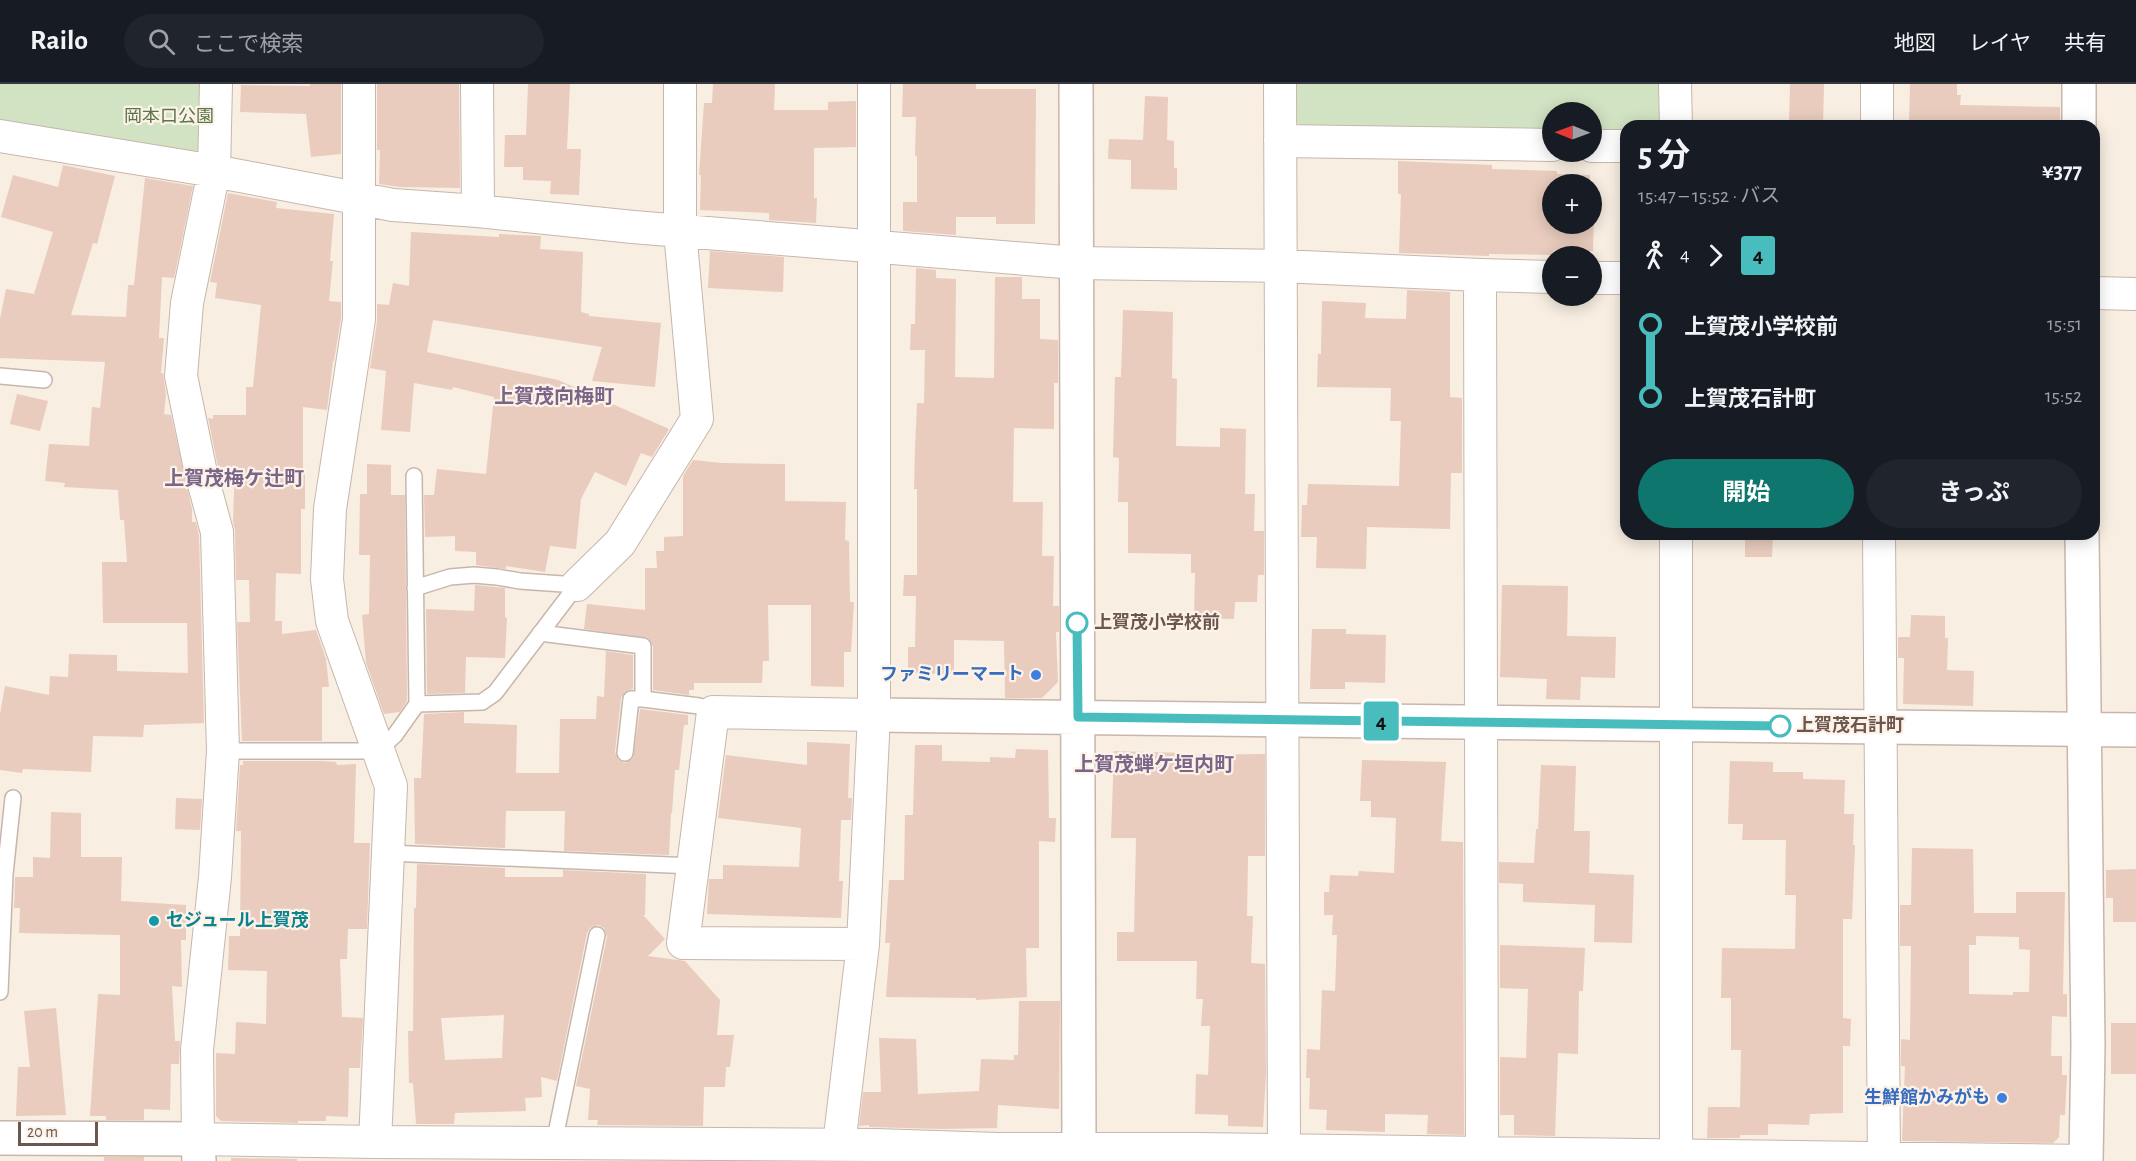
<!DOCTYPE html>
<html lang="ja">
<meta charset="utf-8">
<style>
body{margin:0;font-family:"Alegreya Sans","Noto Sans JP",sans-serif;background:#20242c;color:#f1f3f6;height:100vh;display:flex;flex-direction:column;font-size:22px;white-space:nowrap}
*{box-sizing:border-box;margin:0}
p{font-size:20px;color:#9ea1a6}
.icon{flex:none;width:33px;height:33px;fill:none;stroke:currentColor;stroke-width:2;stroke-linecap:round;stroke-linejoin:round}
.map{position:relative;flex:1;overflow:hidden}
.side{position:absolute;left:1620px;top:36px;width:480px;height:420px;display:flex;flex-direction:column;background:#171b24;border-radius:18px;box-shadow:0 3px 15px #0003}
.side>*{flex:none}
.badge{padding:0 12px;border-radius:4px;font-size:21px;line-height:39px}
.needle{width:39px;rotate:271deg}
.controls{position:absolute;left:1542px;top:18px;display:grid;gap:12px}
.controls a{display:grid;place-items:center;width:60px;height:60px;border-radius:50%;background:#171b24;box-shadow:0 3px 15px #0003;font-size:30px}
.scale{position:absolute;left:18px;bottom:15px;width:80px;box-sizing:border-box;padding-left:6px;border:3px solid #6c564d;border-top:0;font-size:16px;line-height:21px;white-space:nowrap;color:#6c564d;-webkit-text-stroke:4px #fcf2e8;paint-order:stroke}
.map>.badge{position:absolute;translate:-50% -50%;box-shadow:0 0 0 3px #fff}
.legs{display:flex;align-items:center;gap:9px;height:66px;padding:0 18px;font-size:20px}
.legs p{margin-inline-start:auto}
.headline{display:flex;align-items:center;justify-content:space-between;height:102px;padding:0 18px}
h1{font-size:33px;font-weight:700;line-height:45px}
.action{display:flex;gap:12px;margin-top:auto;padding:12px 18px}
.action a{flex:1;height:69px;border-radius:36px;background:#0f766e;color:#fff;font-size:24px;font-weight:700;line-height:69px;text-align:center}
.action a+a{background:#20242c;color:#f1f3f6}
ul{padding:0 18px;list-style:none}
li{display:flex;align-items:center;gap:21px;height:72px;font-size:22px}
li i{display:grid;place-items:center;width:9px;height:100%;margin:0 8px;background:currentColor}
li i::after{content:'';width:15px;height:15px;margin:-8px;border:4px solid;border-radius:50%;background:#171b24}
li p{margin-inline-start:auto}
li:first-child i{background:linear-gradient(#0000 50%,currentColor 0)}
li:last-child i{background:linear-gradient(currentColor 50%,#0000 0)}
header{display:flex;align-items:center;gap:36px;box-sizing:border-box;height:84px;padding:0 30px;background:#171b24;border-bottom:2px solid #363941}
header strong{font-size:28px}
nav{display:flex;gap:33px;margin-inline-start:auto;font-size:21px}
.search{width:420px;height:54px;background:#20242c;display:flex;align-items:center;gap:15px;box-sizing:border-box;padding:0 21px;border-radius:33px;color:#9ea1a6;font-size:22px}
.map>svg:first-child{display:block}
.green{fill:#d2e3c3}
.building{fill:#e9ccbe;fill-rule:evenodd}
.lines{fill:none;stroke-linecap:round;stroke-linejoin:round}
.lane-casing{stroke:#c7b6ac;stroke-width:18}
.street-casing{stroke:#c7b6ac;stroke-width:34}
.secondary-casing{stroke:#cab5aa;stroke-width:36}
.lane{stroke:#fff;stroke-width:15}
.street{stroke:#fff;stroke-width:32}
.secondary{stroke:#fff;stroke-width:33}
.line-1-casing{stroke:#fff;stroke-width:14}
.line-1{stroke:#49bcbd;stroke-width:9}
.stop-1-dot{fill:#fff;stroke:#49bcbd;stroke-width:3}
.shop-dot{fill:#3f7fe0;stroke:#fcf2e8;stroke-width:2}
.culture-dot{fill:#0f9aa8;stroke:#fcf2e8;stroke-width:2}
.labels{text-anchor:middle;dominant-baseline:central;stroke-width:4.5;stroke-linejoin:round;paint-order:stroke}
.park-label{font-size:18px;fill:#59764a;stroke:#fcf2e8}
.stop-label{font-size:18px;font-weight:bold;fill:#6c564d;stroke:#fcf2e8;text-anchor:start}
.shop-label{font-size:18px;font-weight:bold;fill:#366cbe;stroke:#fcf2e8;text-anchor:end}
.culture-label{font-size:18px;font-weight:bold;fill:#0d838f;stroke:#fcf2e8;text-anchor:start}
.neighbourhood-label{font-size:20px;font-weight:bold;fill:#7a6588;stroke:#fcf2e8}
</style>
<header>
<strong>Railo</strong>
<div class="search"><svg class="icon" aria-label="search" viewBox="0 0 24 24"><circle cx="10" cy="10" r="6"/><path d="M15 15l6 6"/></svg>ここで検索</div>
<nav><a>地図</a><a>レイヤ</a><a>共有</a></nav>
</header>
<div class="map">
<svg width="2136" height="1077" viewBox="0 0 2136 1077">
<rect width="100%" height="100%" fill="#f8eee2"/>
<path class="green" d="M0,0H206V56L192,72L0,38Z
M1289,0H1664V42H1626V52L1592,51V28H1552V50L1302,44L1289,29Z"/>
<path class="building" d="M310,0H341V70L311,73L306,30L240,28L241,1L310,2Z
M377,0H459L460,104L400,103L379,100L380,66H377Z
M528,0H570L567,65H581L579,111L550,110L551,97L523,96V83H504L505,51H526Z
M713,0H775L774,26H828V18L856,17V63L814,64V114H817L816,139L769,136V129L700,126L701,91H699L704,19H712Z
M903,0H976V5H1036L1035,140H996V133H956V151L903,147V118H917V72H915L916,33H902Z
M1790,0H1824L1823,42H1789Z
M1910,0H1957V11H1961L1960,21L2060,23V42H1909Z
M1145,12L1168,13L1167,56L1174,57V84H1177V106L1131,105V76L1108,75L1109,55L1143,56Z
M1398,77L1492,81V85L1557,87V90L1590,91V100H1552V140H1592V130H1594L1593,167L1554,166L1553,171L1489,170V172L1399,169L1401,110H1398Z
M63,81L115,92L97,160L93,159L71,231L126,233L128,201H134L145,94L193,102L174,194L162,193L159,254H164L161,289H163L166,311L164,330L171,331L192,425V438H196L199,451L204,639L144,641L143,653L93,652L91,688L23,685L22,689L0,686V630L5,602L49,611L50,592L68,593L69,570L117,571V587L188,589L187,539H103L102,478H127L124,436H120L118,406L64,403L65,399L45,397L49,360L89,362L92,323L100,324L105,278L0,274V235L6,205L34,210L53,148L1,133L13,91L58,103Z
M228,109L277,118L276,124L334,130L330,177H333L329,217L341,218V234L334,277H333L327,326L303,323V389H305V425H301V490L276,489L275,537H282V550L316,546L326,575L329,603H322V657H242L237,538H250L249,496H236L235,447L233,437L235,383H218L208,334L213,335V331H246V303H253L261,221L215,214L217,199L210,198Z
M411,148L499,153V150L541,152L540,165L583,168L581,228L589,230V232L661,239L655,303L592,297L602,263L433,236L427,268L558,296L669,345L652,373L641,369L626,402L595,388L581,415L576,465L550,462L545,488L506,482V485L476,481V468L455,467V452L425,453L424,411H434L437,385L486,390L494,313L453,303L452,306L414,299L410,348L381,346L386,287L370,284L377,238V220L389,221L393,199L409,202Z
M710,167L784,173L783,208L708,204Z
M916,184L936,186V194L956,195L955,293L994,294L995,193H1022V215H1040V255L1058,256V299H1054V345L1014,344L1013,418H1043L1042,472H1054L1053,522H1059V548H1056L1058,598L1042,614H1005L1004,557L954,556V590L908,589V563H915L916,512H903L904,491H917V405H914L915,365L917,319H924L925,266H910L911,240H915Z
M1407,206L1450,208V313L1462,314V389H1451L1450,445L1367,443L1366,485L1316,484L1317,453H1301L1302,421H1307L1308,400L1399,402L1401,337H1390L1391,304L1317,303L1318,270H1321L1322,217L1366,219L1365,234L1406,235Z
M1123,226L1173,228L1172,294L1177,295L1176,362L1220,363V344L1246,345L1245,410H1255L1254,447H1264V491H1258L1257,518H1235L1234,535L1194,534L1195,489H1191V470L1128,469V418H1118L1119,374L1113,373L1115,293H1121Z
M17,310L48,317L40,347L10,340Z
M693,376L722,379L785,380V417L846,418L845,456L849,457L850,518H854L851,568H844V603L811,602V521H768L769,577H763L762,599H694V606H689V611L653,606V562L648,554L584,545L587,520L645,526V484H657L656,467H664V453L683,452V392Z
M367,380L391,381V411H405L407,617L400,628L384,630L366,579L362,531L369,530L370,471H359L360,410H367Z
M1745,450H1773L1772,473H1745Z
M475,501L505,504V533L507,534L505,574L466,573L465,609L427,610L426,525L474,527Z
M1502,501L1568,502L1567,552L1616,553L1615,594L1581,593L1580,616L1546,615L1547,595L1500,593Z
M1911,531L1945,532V554H1948L1947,586L1974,587L1973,622L1903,620L1904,574H1898V553H1910Z
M1312,545H1346V550L1386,551L1385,599L1345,598V605H1310Z
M606,567L633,571V605L626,607L621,614L615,668L619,676L625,679L633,674L640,625L688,631V641H684L679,686H675L672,729H671L669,771L564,767L565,727H506L505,764L415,760L414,694H421L424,630L464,628V639L517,641L516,689H559L560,635H596L597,612L604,613Z
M807,658L850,660L848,714H852L851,736H841L839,797H843L841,834L707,830L709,795H723V781L799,783L801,744L718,734L726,671L807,681Z
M915,661H942V677L990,678V673L1015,674L1016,665L1048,666L1049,734H1056L1055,758L1039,757V864H1026L1027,913L976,916V914L886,913L890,859H885L889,796H904L905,731H913Z
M1114,667L1184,669V671L1265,670V772H1248L1247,832H1253L1251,879L1265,880L1266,989L1263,1043L1228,1042V1031L1195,1030L1196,990L1208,991L1210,942H1201L1203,915H1196L1197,877H1117V848H1134L1136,754H1111Z
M1362,676L1446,678L1441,757L1463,758L1464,1051L1427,1050L1428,1031L1385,1030V1048L1326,1046L1327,1026L1309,1025L1310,994H1306L1307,965L1320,966L1322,906L1335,907L1337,851H1332L1333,831H1324V808H1329L1330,791L1358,792L1359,787L1394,789L1396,734L1371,733V717H1360Z
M243,677H322L336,678L337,681L356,680L354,759H370L367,845H348L347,875H340L342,933L363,934L360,984H349L348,1033L326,1032V1037H298V1039L221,1037L216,1032V969L235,970L236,938L266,940L267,887L228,886L229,852H240L241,747H236L240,681H243Z
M1730,677L1773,678V688H1803V695L1845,696L1844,730H1854L1853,761H1855L1852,835H1843V934L1851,935L1850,962H1843V1029L1810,1030L1809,1041L1768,1040V1051H1740V1054H1707L1708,1023H1740L1741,966H1731V914H1721L1722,864L1795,865L1796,811H1785L1786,756H1742L1743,740H1728Z
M1541,681L1576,682L1574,747H1590L1589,789L1634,791L1632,859L1594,858L1595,821L1523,818V800L1499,799V778L1534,779L1536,745H1538Z
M176,714L202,715L200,746L175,745Z
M51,728L81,729V773H122L121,817L186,821V856H181L182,903L172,902L175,957H180L179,980H171L170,1026L144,1025V1036H106V1032H90L98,910L120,911V851L19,849L20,824H14L15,793H33V773L50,774Z
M1912,764L1973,765L1974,829H2016V808H2065L2063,910H2067V933L2052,932L2051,972H2062V991H2067L2065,1031H2060L2059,1053L2053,1059L1902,1057L1905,982H1901V955L1910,956L1911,862H1900V821H1911ZM1976,852L2019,853V865L2030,866L2029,908H2013V911L1969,910V861H1976Z
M417,780L505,784V793H563V786L646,790L645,831H643L665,855L648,872L685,877L720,916L717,951H734L730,983H726L725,1003H704L703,1042L597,1041L598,1036H588L590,1005L576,1002L607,853L604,844L598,841L590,844L587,849L557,997L541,993L542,1013L525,1014L526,1027L455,1029L454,1040H416L413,999H409L408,947H413L414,824H416ZM504,931L502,974L445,976L441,934Z
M2136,785V838H2113V814H2106V786Z
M1500,861L1585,864L1583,907H1579L1578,970L1558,969L1555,1052L1514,1051V1031H1500V973L1526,974L1528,905L1500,904Z
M1019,917H1060L1059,1025L998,1021L997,1044L941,1045L869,1043V1041L859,1042L863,1008H881L879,954L916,955L918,1010L979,1007L981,975L1014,976V971H1018Z
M56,924L66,1031L16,1032L18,983H30L24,927Z
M2111,939H2136V990H2111Z
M104,1073H144V1077H104Z
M231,1074L297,1075V1077H231Z"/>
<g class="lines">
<g class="lane-casing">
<path id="lane" d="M0,292L44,296
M414,392L417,620
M415,504L450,493L474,491L497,493L520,497L577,501
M540,549L643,562V615L699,622L713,628
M223,667H378L395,651L417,620L482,618L495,609L577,501
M625,669L631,615H643
M388,769L693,782
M0,908L5,790L13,714
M554,1059L597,851"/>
</g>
<g class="street-casing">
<path id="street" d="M216,0L214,87L187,219L181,292L201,389L217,448L223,667L215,793L197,966L198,1055L375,1058L875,1061L998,1065H1197L2086,1077
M359,0V235L330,425L327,495L332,537L391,702L375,1058
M477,0L478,127
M1280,0L1284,1066
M1675,0L1676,42
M1877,0V42
M0,52L214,87L393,121L478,127L633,143L1076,179L1281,182L1480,191L1552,193
M1280,57L1552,61
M1592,62H1626
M1480,191L1482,1077
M1592,194H1626
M2094,209L2136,210
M1676,450V1077
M1879,450L1884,1077
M577,501L620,459L697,335L680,147V0
M863,860L683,859L713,628L874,631
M839,1077V1061L863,860L874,631V0"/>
</g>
<g class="secondary-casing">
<path id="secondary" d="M1076,0L1079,1066
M2079,0V42
M2082,450L2088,962L2086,1077
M874,631L2136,646
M0,1054L198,1055L199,1077"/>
</g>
<use href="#lane" class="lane"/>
<use href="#street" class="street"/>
<use href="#secondary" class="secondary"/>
</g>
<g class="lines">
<g class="line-1-casing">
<path id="line-1" d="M1077,539L1078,633L1780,642"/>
</g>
<use href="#line-1" class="line-1"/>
</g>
<g class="stop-1-dot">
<circle cx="1077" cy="539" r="10"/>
<circle cx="1780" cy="642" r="10"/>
</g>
<g class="shop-dot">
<circle cx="1036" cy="591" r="6"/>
<circle cx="2002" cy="1014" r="6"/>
</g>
<circle class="culture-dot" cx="154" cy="837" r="6"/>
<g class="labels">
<g class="park-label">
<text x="169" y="33">岡本口公園</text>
</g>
<g class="stop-label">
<text x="1094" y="539">上賀茂小学校前</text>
<text x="1796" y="642">上賀茂石計町</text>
</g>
<g class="shop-label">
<text x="1024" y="591">ファミリーマート</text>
<text x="1990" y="1014">生鮮館かみがも</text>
</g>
<g class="culture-label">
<text x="166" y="837">セジュール上賀茂</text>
</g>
<g class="neighbourhood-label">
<text x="554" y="313">上賀茂向梅町</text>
<text x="234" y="395">上賀茂梅ケ辻町</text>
<text x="1154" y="681">上賀茂蝉ケ垣内町</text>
</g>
</g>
</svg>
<div class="controls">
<a><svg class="needle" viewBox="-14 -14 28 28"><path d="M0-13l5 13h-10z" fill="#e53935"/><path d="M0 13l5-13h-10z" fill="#9ea1a6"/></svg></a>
<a>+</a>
<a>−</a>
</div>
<div class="scale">20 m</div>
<b class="badge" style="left:1381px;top:637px;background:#49bcbd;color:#111">4</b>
<section class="side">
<div class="headline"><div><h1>5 分</h1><p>15:47 – 15:52 · バス</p></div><b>¥377</b></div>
<div class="legs"><svg class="icon" aria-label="walk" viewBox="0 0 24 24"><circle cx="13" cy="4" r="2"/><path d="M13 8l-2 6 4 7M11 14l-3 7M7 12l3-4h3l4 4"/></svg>4<svg class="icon" aria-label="forward" viewBox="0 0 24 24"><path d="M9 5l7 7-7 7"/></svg><b class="badge" style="background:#49bcbd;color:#111">4</b></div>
<ul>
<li><i style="color:#49bcbd"></i><b>上賀茂小学校前</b><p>15:51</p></li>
<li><i style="color:#49bcbd"></i><b>上賀茂石計町</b><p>15:52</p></li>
</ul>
<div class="action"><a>開始</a><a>きっぷ</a></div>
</section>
</div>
